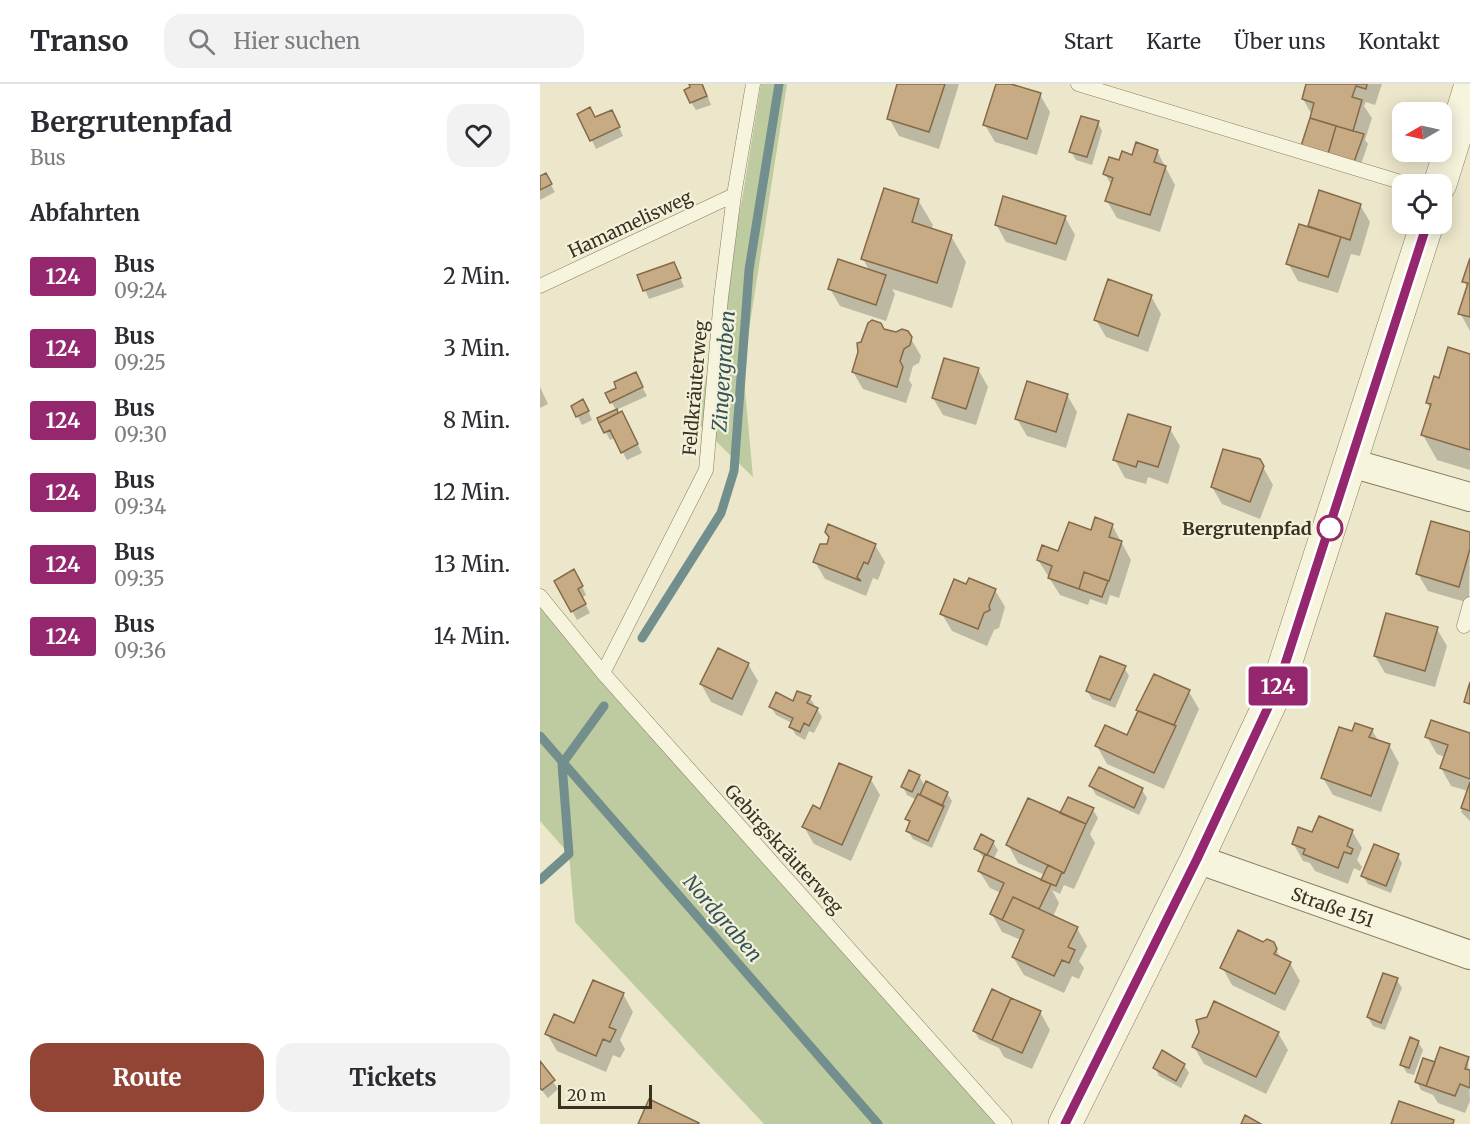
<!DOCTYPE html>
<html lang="de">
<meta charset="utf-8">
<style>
body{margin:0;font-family:Merriweather,serif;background:#f2f2f3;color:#2b2b33;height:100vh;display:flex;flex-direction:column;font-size:22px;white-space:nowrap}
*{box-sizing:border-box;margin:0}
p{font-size:20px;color:#7c7c81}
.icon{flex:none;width:33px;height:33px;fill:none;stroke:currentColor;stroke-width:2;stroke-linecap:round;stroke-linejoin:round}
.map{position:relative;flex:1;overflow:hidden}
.drawer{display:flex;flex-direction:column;background:#fff;width:540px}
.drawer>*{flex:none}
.badge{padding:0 12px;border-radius:4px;font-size:21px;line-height:39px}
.needle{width:39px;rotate:261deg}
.controls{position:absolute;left:852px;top:18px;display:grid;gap:12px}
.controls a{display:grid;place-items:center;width:60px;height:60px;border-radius:12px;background:#fff;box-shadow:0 3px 15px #0003;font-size:30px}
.scale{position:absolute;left:18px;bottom:15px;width:94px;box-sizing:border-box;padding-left:6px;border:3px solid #393122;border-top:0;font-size:16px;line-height:21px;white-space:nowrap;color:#393122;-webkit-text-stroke:4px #f4f1da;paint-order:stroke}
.map>.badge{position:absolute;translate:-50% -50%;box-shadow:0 0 0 3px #fff}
h2{padding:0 30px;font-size:22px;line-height:54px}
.round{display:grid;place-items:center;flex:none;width:63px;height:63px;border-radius:18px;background:#f2f2f3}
.head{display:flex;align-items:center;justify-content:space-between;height:102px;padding:0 30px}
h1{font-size:28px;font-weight:700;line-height:45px}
.primary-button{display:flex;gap:12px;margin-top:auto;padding:12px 30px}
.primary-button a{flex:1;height:69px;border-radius:18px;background:#924435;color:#fff;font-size:24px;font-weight:700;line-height:69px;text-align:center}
.primary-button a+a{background:#f2f2f3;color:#2b2b33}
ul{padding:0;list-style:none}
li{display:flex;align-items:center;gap:18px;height:72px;padding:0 30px}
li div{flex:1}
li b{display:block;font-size:22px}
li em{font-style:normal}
li .badge{min-width:66px;font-weight:700;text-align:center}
header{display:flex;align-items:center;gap:36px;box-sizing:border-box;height:84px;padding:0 30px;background:#fff;border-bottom:2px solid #e1e1e2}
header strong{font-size:28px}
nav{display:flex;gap:33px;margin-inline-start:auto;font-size:21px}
.search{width:420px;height:54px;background:#f2f2f3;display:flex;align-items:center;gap:15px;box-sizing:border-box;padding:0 21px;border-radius:18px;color:#7c7c81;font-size:22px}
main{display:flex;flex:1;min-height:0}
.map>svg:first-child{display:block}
.green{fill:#beca9f}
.shadow{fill:#0003}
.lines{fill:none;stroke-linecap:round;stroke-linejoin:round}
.stream{stroke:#728f8d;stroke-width:9}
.building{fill:#c7ab84;stroke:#856a48;stroke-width:1.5}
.service-casing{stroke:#877c60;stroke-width:15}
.minor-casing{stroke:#877c60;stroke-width:30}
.tertiary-casing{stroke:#877c60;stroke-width:34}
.service{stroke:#f7f4de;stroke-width:14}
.minor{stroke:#f7f4de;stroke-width:28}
.tertiary{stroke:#f7f4de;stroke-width:33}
.line-casing{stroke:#fff;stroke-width:14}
.line{stroke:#95276e;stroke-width:9}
.stop-dot{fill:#fff;stroke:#95276e;stroke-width:3}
.labels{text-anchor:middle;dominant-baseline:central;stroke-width:4.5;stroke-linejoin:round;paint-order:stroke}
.street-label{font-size:18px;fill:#393122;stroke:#f4f1da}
.stop-label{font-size:18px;font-weight:bold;fill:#393122;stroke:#f4f1da;text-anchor:end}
.water-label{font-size:20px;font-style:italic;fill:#335458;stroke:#f4f1da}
</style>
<header>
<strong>Transo</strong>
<div class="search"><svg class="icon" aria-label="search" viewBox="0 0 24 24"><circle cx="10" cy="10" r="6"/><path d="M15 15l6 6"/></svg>Hier suchen</div>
<nav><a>Start</a><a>Karte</a><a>Über uns</a><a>Kontakt</a></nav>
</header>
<main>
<section class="drawer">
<div class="head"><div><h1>Bergrutenpfad</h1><p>Bus</p></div><a class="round"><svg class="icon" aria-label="heart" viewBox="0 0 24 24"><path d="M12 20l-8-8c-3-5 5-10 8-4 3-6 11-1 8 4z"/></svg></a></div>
<h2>Abfahrten</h2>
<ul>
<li><span class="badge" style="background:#95276e;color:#fff">124</span><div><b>Bus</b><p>09:24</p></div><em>2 Min.</em></li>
<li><span class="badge" style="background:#95276e;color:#fff">124</span><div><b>Bus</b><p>09:25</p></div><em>3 Min.</em></li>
<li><span class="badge" style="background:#95276e;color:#fff">124</span><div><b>Bus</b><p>09:30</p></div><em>8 Min.</em></li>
<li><span class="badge" style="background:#95276e;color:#fff">124</span><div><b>Bus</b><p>09:34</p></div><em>12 Min.</em></li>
<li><span class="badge" style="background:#95276e;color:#fff">124</span><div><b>Bus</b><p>09:35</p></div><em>13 Min.</em></li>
<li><span class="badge" style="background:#95276e;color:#fff">124</span><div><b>Bus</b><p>09:36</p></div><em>14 Min.</em></li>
</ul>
<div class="primary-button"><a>Route</a><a>Tickets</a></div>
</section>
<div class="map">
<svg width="930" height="1040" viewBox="0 0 930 1040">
<rect width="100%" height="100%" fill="#ece7cb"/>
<path class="green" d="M221,0H247L203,285L213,393L157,339L203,110Z
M0,512L465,1040H224L35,838L29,770L0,737Z"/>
<path class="shadow" d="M151,0H163L171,21L156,26L151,18Z
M356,0H419L399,65L359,52L349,34L358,3Z
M458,0H466L500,11L510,28L497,71L455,58L445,41Z
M767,0H842L835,21L826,18L824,22L832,34L825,56L828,60L819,86L763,61L772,31L763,15Z
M39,30L76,36L83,52L56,65Z
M558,39L562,47L552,81L536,76L531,68Z
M617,67L635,101L620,148L577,134L567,117L572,102L565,90L580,78Z
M5,91L15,108L0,116V93Z
M780,108L820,121L830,138L820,172L811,170L798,209L758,197L748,179L769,144Z
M378,116L393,141L391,146L411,152L426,178L412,224L352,205L355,210L346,237L300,222L290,205L330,188L323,175Z
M525,133L535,151L526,177L466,158L456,140Z
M134,179L144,203L109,215L105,206Z
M930,179V247L920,229L928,205L924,197Z
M611,212L621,230L608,268L566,253L556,236Z
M367,248L381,272L379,279L373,282L369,296L372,301L366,319L323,305L313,288L356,250Z
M930,271V386L897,376L883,351L891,325L887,319L900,296Z
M438,285L448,303L436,341L403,331L393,314Z
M100,299L107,312L76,326L67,310Z
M0,303L8,320L0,324Z
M527,311L537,328L526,364L487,352L477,335Z
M33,323L48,326L52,336L42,341Z
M76,327L86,337L102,369L87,376L75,354L70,356L59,335Z
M630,345L640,362L628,400L608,393L606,400L585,394L575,376Z
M719,376L733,401L720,435L682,420L672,403Z
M572,441L591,476L579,514L570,511L567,521L550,515L548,521L520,511L498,476L519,469L552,448Z
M930,450L929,519L888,507L878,490Z
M335,461L345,478L338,496L333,494L326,512L285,495L275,478Z
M39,495L46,511L42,514L50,529L37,536L16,497Z
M427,502L455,506L465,523L459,544L454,546L447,562L412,547L402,530Z
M897,545L907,562L895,603L845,589L835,572Z
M208,580L218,597L202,632L171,618L161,600Z
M584,583L589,592L575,624L552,615L547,607Z
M615,592L649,608L659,625L624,705L567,680L557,662L588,653Z
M270,614L282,633L274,649L269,647L265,656L256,651L251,643L252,639L236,631L231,623Z
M832,646L839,658L849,661L859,679L841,728L793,711L783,694L813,649Z
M930,651V737L921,728L928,707L911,702L901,684L905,673L897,670L887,653Z
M379,692L385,702L407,709L412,717L392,764L373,755L368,747L370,741L367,735L377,716L367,711L363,703Z
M330,694L340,711L311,777L274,760L264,743L281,727Z
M551,702L602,706L607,714L599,731L556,711Z
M553,726L558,734L550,750L555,759L534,805L524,801L520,810L512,806L519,819L513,833L537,844L547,862L539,877L544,884L539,895L532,892L524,909L484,891L473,873L481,856L462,848L452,830L461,809L450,804L439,787L445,775L436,765L453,758L458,766L453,776L504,799L505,791L478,779L468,761L521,730Z
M812,747L822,764L817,776L822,783L820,787L814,784L808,800L775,787L770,779L763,777L753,759L773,750Z
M857,771L862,779L851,809L828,800L823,792Z
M723,859L733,860L742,876L750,879L760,897L745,927L692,901L682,883Z
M857,896L862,904L845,946L833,942L828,933Z
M83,910L93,928L80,956L85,965L80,974L73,971L66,988L17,967L7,950L35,941Z
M500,928L510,946L492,985L464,973L459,964L439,955L434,947Z
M738,949L748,966L726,1010L664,980L654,963Z
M878,958L883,966L874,991L867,989L862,981Z
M928,975L930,1017L925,1029L898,1019L893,1011L881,1006L877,998L896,980Z
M0,979L18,1005L8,1014L0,1004Z
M644,981L649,989L641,1004L619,992L615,984Z"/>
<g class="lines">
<path class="stream" d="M102,554L181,429L194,387L209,186L239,0
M0,652L338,1040
M0,796L29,770L22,680L64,622"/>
</g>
<path class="building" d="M149,0H162L167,12L150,19L144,6L150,3Z
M357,0H405L389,48L347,35Z
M456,0H471L501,9L487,55L443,41Z
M766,0H827L826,5L816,2L812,13L822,16L813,47L770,34L774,19L762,15Z
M50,23L55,33L72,26L80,43L50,57L37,30Z
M541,32L559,37L547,73L529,68Z
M770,34L796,42L788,70L761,62Z
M796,42L824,50L814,78L788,70Z
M596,58L618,66L614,78L626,82L610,131L565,117L573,94L563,90L569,73L579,76L582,67L592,71Z
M6,89L12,100L0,106V92Z
M344,104L379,115L372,138L412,151L397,199L321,175Z
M779,106L821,120L810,156L768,142Z
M463,112L526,132L516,160L455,141Z
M759,140L801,153L788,193L746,180Z
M930,174V233L918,230L928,199L922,198Z
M298,175L346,191L336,221L288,205Z
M134,178L141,194L103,207L97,191Z
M568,195L612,211L598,252L554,236Z
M332,236L341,239L344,245L356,248L362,245L368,247L372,253L370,261L364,265L360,277L363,283L357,303L312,288L318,268L317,259L321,258L328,239Z
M908,263L930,270V366L881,351L891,320L886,319L894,292L899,294Z
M404,274L439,284L426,325L392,314Z
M96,288L103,303L70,319L65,309L76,304L74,298Z
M487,297L528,310L516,348L475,335Z
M43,315L49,327L36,333L31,322Z
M77,325L78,329L59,339L57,334Z
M82,327L98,360L81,369L70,346L64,349L59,339Z
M588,330L631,343L618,383L598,377L596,383L573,376Z
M683,365L720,375L724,382L710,418L671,403Z
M555,433L573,440L569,453L582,457L569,497L544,488L539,505L508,494L512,482L497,476L502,461L518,467L529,438L551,446Z
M891,437L930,448V465L919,503L876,490Z
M288,440L336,460L328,480L324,478L317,493L321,497L273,478L280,460H287L289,453L285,448Z
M34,485L43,502L38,505L46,520L31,528L14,497Z
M544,488L568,497L562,513L539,505Z
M429,494L456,505L449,522L450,526L444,529L438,545L400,530L414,495L426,500Z
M846,529L898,543L885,587L834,572Z
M178,564L209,579L192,615L160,600Z
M560,572L586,582L570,616L546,607Z
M614,590L650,606L634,641L596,626Z
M930,598V620L924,618Z
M257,607L271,612L267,619L278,624L269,642L264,639L260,648L249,643L253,634L229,623L236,608L253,617Z
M598,627L636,642L614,689L555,662L565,641L587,651Z
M891,636L930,649V695L900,684L908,661L885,653Z
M815,639L833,645L829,653L850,660L831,712L781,694L799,643L812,647Z
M299,679L332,693L302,761L262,743L273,721L280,725Z
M559,683L603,704L594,724L549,702Z
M369,686L380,691L372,708L361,703Z
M386,697L408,708L402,722L380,711Z
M930,698V727L921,724Z
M378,710L404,722L388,757L366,747L370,737L365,735Z
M528,713L554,724L546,740L520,729Z
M488,714L546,740L524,789L466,761Z
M779,732L813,746L807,762L813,765L811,770L804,768L798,784L763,770L765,765L752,760L758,743L772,748Z
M441,750L454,757L447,771L434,765Z
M834,760L859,770L846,802L821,792Z
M445,770L511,800L499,825L473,813L462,836L450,830L464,799L438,787Z
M508,781L522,788L516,802L501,796Z
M473,813L538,843L528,863L535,866L529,879L522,876L514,892L472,873L484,846L462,836Z
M698,846L723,858L727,855L734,858L737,865L734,870L751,878L735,910L680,884Z
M843,889L858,894L841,939L827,933Z
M53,896L84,909L69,943L76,946L70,958L63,955L56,972L5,950L14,930L34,939Z
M452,905L471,914L452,956L433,947Z
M471,914L501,927L482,969L452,956Z
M674,917L739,948L716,993L652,963L659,948L656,936L667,933Z
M870,953L879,957L869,984L860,981Z
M900,963L929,973L925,985L930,986V1004L920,1000L915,1012L886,1002Z
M622,966L645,980L636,997L613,984Z
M883,974L895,978L886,1002L875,998Z
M0,977L15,996L2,1006L0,1004Z
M109,1015L159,1039L158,1040H98Z
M859,1017L914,1036L913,1040H851Z
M705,1031L721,1040H701Z"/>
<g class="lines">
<g class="service-casing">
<path id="service" d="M538,0L867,100
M0,202L194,111
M0,512L63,589L465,1040
M924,542L930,520
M63,589L166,386L181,214L194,111L213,0"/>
</g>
<g class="minor-casing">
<g id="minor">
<path d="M811,379L930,413"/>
<path id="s1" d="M657,775L930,871"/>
</g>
</g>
<g class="tertiary-casing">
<path id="tertiary" d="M900,100L930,4
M525,1040L657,775L738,602L887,140"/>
</g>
<use href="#service" class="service"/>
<use href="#minor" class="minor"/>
<use href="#tertiary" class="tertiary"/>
</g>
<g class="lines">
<g class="line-casing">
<path id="line" d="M525,1040L657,775L738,602L887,140"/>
</g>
<use href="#line" class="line"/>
</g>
<circle class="stop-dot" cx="790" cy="444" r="12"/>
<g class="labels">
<g class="street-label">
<text transform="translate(90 140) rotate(-25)">Hamamelisweg</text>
<text transform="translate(155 304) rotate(-85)">Feldkräuterweg</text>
<text transform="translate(244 765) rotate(48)">Gebirgskräuterweg</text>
<text stroke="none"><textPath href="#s1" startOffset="144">Straße 151</textPath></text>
</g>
<g class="stop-label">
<text x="772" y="444">Bergrutenpfad</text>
</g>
<g class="water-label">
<text transform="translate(183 287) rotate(-86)">Zingergraben</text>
<text transform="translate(183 834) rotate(49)">Nordgraben</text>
</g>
</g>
</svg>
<div class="controls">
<a><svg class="needle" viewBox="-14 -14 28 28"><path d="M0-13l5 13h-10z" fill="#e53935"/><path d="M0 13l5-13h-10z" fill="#7c7c81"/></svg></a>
<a><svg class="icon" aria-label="locate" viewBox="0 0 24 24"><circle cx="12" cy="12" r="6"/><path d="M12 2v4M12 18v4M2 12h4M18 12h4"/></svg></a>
</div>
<div class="scale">20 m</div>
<b class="badge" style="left:738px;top:602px;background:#95276e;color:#fff">124</b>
</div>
</main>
